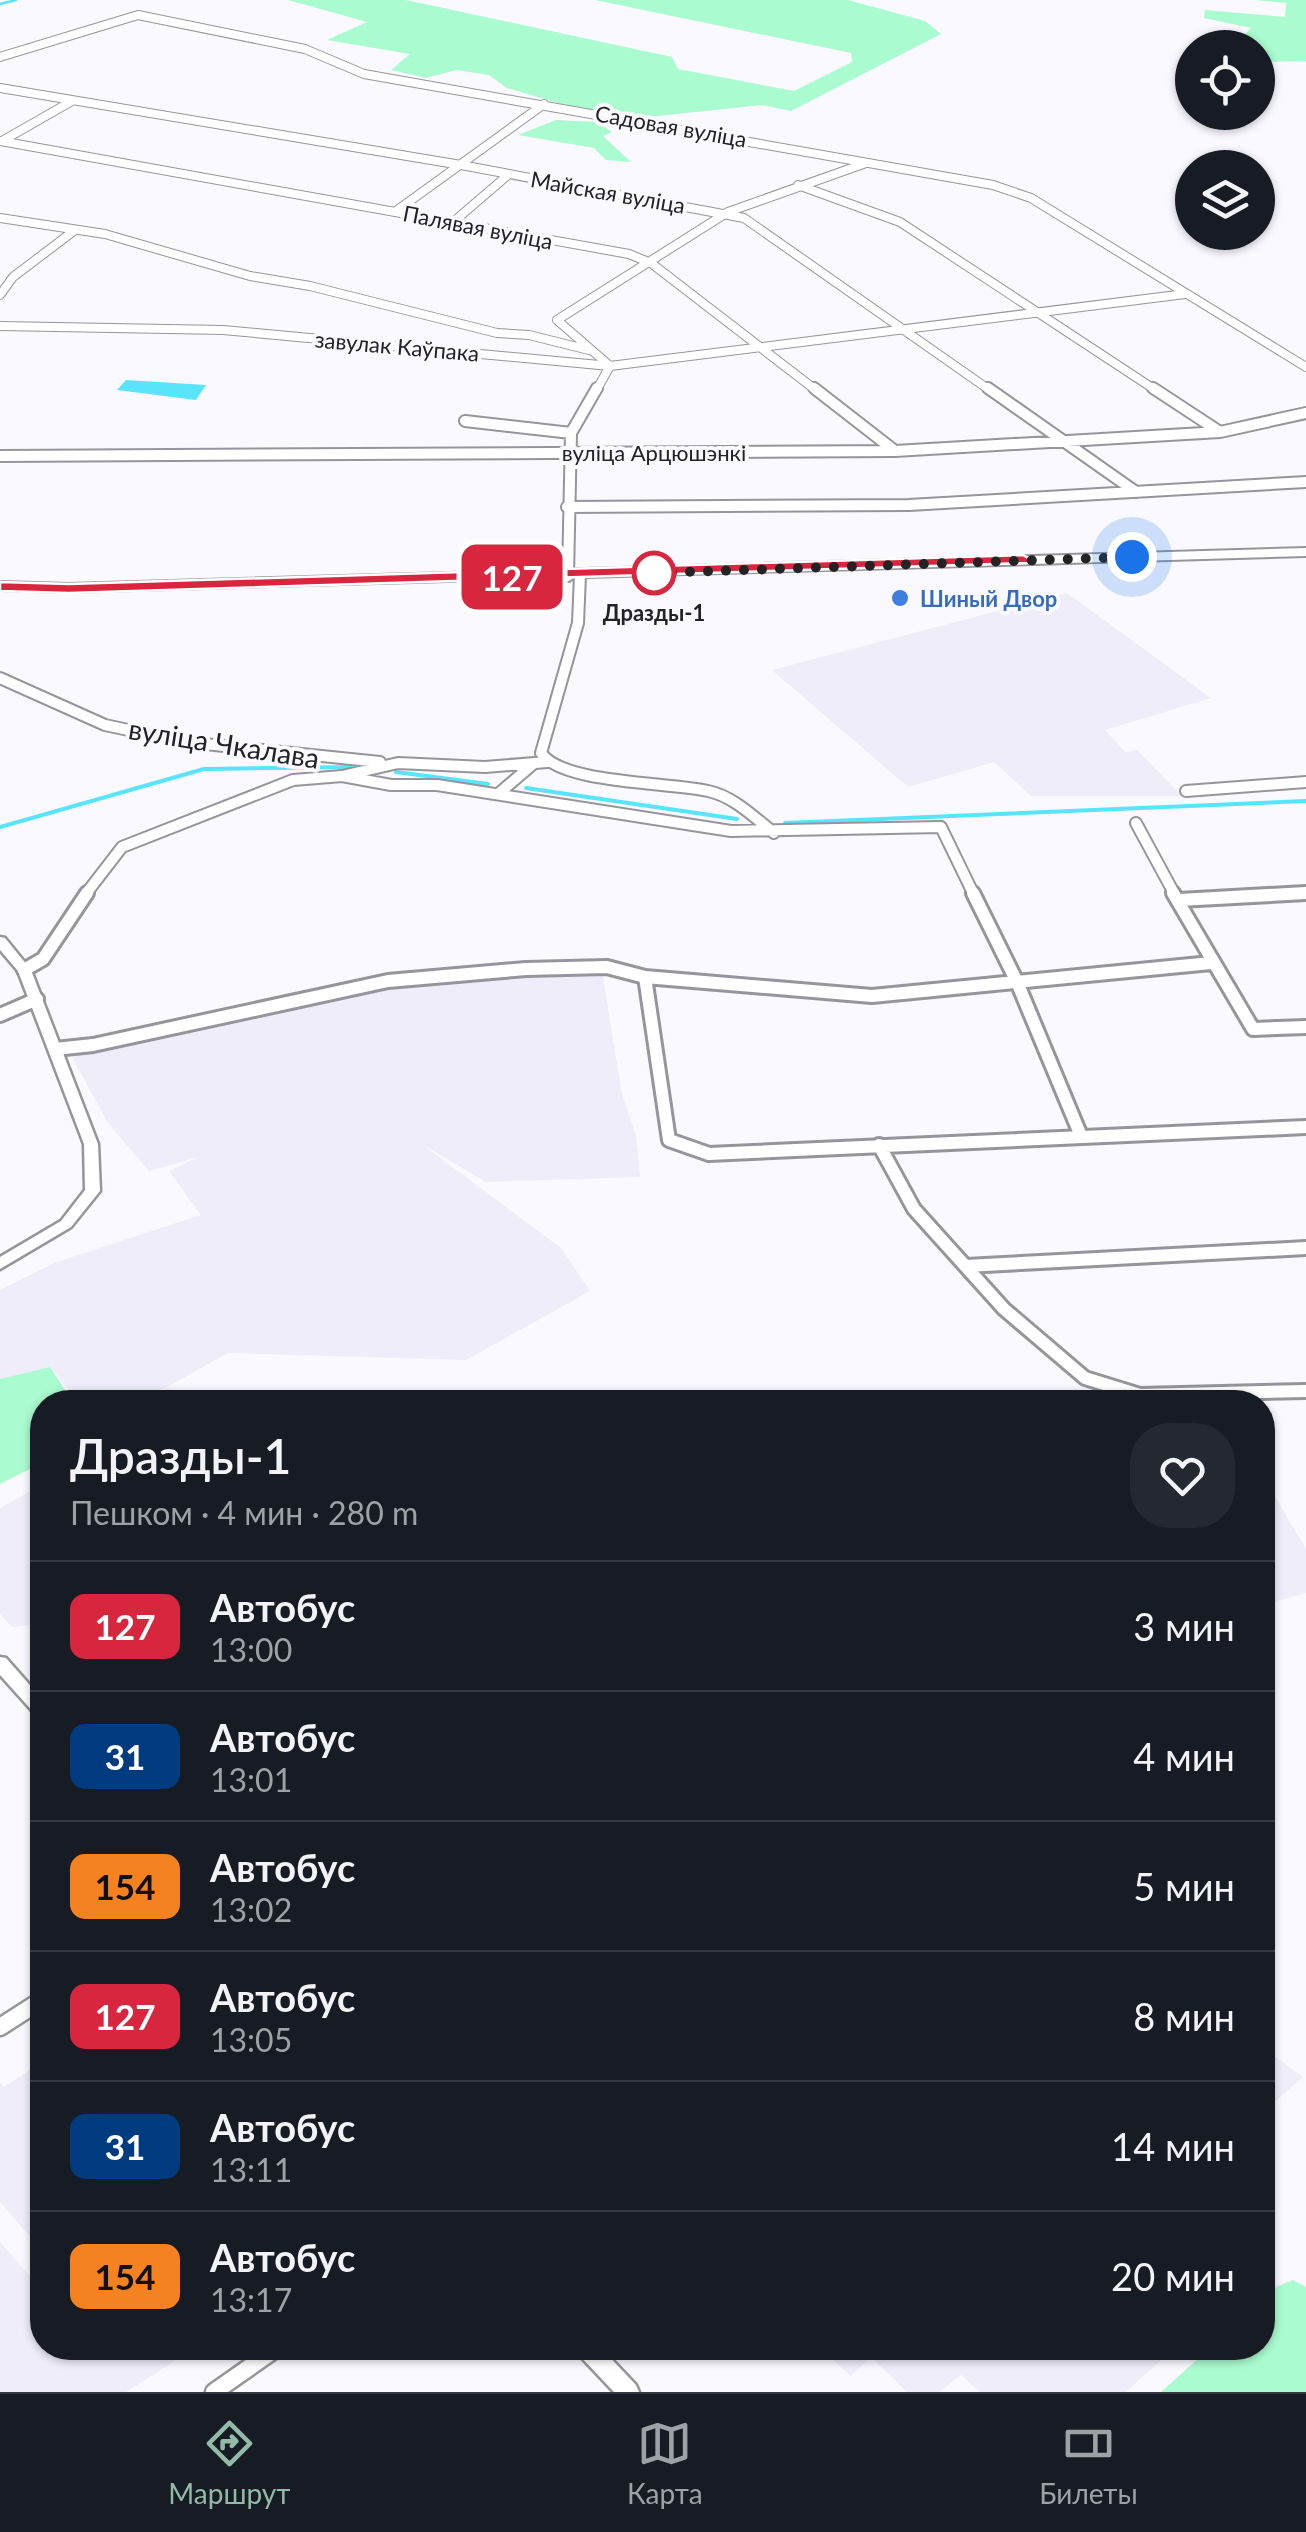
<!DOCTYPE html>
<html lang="ru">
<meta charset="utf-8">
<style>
body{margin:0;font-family:Lato,sans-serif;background:#242831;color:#f1f3f6;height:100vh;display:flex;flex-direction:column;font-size:38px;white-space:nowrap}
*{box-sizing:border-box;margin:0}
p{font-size:32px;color:#9ea1a6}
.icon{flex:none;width:55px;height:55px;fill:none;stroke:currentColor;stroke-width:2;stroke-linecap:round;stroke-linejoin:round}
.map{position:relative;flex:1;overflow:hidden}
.details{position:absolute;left:30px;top:1390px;width:1245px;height:970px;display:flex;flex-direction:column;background:#171b24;border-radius:40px;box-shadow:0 2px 8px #0004}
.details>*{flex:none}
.badge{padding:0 20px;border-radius:15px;font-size:35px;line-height:65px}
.tools{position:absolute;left:1175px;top:30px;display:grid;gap:20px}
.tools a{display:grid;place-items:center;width:100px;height:100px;border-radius:50%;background:#171b24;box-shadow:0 2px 8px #0004;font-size:50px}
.you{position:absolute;width:50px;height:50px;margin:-25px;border:8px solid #fff;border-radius:50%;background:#1a73e8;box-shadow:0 0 0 15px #1a73e833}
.map>.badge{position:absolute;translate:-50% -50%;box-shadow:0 0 0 5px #fff}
.round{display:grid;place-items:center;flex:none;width:105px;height:105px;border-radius:40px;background:#242831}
.headline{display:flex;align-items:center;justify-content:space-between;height:170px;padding:0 40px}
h1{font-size:48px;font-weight:600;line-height:75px}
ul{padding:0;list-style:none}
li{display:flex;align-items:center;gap:30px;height:130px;padding:0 40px;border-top:2px solid #363941}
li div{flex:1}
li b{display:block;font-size:38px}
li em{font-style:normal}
li .badge{min-width:110px;font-weight:700;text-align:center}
.tabs{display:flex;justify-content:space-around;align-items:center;height:140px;border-top:2px solid #363941;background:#171b24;font-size:28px;color:#9ea1a6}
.tabs a{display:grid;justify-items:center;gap:5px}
.tabs .current{color:#92baa7}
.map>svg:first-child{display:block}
.built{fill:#eeedf9}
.green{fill:#abfbd0}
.water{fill:#58e5fc}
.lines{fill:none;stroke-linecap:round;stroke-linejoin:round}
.stream-far1{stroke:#58e5fc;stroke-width:2.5}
.stream{stroke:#58e5fc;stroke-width:4}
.minor-far3-casing{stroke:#95959c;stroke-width:10}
.minor-far2-casing{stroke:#95959c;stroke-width:14}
.minor-far1-casing{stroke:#95959c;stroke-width:18}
.minor-casing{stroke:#95959c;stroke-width:21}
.tertiary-casing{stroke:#95959c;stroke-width:5}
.secondary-casing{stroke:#95959c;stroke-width:4}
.minor-far3{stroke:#fff;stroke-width:8}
.minor-far2{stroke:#fff;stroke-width:10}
.minor-far1{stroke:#fff;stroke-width:12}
.minor{stroke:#fff;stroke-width:16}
.tertiary{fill:#fff;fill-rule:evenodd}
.secondary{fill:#fff;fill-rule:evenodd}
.line{fill:#d7263d;stroke:#fff;stroke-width:2.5}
.walk{stroke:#232225;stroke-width:10;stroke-dasharray:0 18}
.stop-dot{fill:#fff;stroke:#d7263d;stroke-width:5}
.shop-dot{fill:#3f7fe0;stroke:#f9f9ff;stroke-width:4}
.labels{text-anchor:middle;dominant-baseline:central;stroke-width:8;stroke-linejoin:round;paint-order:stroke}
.far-street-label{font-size:22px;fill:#232225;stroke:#f9f9ff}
.far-shop-label{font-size:22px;font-weight:bold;fill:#366cbe;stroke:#f9f9ff;text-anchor:start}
.far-stop-label{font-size:22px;font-weight:bold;fill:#232225;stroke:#f9f9ff}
.street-label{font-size:28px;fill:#232225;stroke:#f9f9ff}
</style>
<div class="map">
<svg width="1306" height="2392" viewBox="0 0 1306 2392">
<rect width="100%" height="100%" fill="#f9f9ff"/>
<path class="built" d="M1067,593L1211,698L1105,730L1125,752L1137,750L1182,796H1031L994,762L908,787L772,670Z
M602,971L622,1095L636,1135L640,1177L486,1182L423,1145L561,1248L590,1291L466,1360L228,1353L165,1388L119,1402H79L50,1367L0,1379V1290L57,1262L201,1215L169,1171L199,1157L149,1171L108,1123L69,1051L397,983Z
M1262,1475L1306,1549V1593L1263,1605Z
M42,1485V1619L31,1625L12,1627L0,1614V1508Z
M1262,2032L1273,2040L1265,2049L1303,2077L1263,2112Z
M42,2062V2251L0,2202V2083L4,2087Z
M0,2242L34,2281L42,2278V2348H195L126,2392H0Z
M819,2348H1174L1126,2392H980L961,2375L939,2392H907L871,2357L851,2376Z"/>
<path class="green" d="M288,0H406L672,57L678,69L794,91L852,62L851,53L595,0H848L925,21L941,34L791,111L762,105L639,118L568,106L507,88L489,75L456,70L426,78L391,70L410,54L327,40L367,22Z
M1255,0H1306V61L1258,62V48L1233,47L1251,28L1204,18L1205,10L1285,17L1286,3Z
M556,120L598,122L612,132L603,136L631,162L606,160L594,148L518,135Z
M50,1367L73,1402H42V1463L0,1484V1379Z
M1293,2280L1306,2287V2392H1161L1210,2348H1262C1262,2305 1250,2296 1293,2280Z"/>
<path class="water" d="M126,380L206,385L196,400L117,390Z"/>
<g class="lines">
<path class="stream-far1" d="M0,4L16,0"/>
<path class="stream" d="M396,772L488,784
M526,788L737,819
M785,823L1306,801
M0,827L204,769L357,767"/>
<g class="minor-far3-casing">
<path id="minor-far3" d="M0,57L138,15L305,49L364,74L993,185L1031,198L1306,367
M0,88L461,165L744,218L991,391
M0,141L629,254L651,263L817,391
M2,141L72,101
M866,163L728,212L557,320L610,366L1185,294
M798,185L900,222L1157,391
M396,211L544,104
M0,218L105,234L250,276L310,286L497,333L529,335L589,350
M452,223L508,175
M0,295L13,277L75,230
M0,326L223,330L610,366L596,391"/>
</g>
<g class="minor-far2-casing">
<path id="minor-far2" d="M814,388L895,451
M988,388L1136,492
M1153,388L1220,432
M465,421L571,433
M571,433L597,388
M0,456L895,451L1220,432L1306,413
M567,507L909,505L1306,482
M580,575L578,623L541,753C562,784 670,782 708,791C733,796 754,817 774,833
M568,576L571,433
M0,678L105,725L185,742L380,762
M342,776L391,785H437L731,831L941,827L974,895
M1186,791L1306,782
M498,794L532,765
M1136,823L1175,895
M85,895L122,847L293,780L342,776L398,763L485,767L547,762
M1266,895L1306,893"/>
</g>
<g class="minor-far1-casing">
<path id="minor-far1" d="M973,893L1017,982L1081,1136
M1173,893L1253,1029L1306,1027
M1179,900L1306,893
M24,970L43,959L87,893
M645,977L669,1140L709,1154L1306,1127
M0,1015L37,999
M55,1049L93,1045L388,981L526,969L607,967L645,977L872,996L1211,963
M879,1145L914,1209L1004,1309L1085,1378L1140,1395L1306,1391
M966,1266L1306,1248"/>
</g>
<g class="minor-casing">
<path id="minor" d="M0,2027L42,2000
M214,2392L277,2348"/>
</g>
<g class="tertiary-casing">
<path id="tertiary" d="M0,937L5,938L31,970L98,1144L100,1191L71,1227L0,1269V1257L61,1221L85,1190L84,1144L18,971L0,950Z
M0,1657L6,1658L42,1699V1717L36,1715L0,1675Z
M576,2348H601L636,2385L639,2392H614L579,2355Z"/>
</g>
<g class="secondary-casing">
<path id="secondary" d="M1306,548V556L69,592L0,590V582L69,584Z"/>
</g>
<use href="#minor-far3" class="minor-far3"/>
<use href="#minor-far2" class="minor-far2"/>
<use href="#minor-far1" class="minor-far1"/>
<use href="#minor" class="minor"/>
<use href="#tertiary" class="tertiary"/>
<use href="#secondary" class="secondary"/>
</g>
<path class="line" d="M1023,555L1031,560L1028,563L69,593L0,591V582L69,584Z"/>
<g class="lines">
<path class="walk" d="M654,573L1132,557"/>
</g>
<circle class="stop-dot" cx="654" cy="573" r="20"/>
<circle class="shop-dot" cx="900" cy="598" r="10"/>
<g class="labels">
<g class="far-street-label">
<text transform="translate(671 126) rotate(10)">Садовая вуліца</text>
<text transform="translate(608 192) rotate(10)">Майская вуліца</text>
<text transform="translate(478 227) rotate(11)">Палявая вуліца</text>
<text transform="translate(397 346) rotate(5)">завулак Каўпака</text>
<text x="654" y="452">вуліца Арцюшэнкі</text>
</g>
<g class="far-shop-label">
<text x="920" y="598">Шиный Двор</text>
</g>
<g class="far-stop-label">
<text x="654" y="612">Дразды-1</text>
</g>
<g class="street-label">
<text transform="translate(224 743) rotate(9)">вуліца Чкалава</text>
</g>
</g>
</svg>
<div class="tools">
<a><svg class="icon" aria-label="locate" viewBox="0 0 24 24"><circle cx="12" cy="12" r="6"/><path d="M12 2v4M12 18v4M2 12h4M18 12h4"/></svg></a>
<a><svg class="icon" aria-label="layers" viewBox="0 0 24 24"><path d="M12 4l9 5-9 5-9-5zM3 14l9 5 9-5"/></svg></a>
</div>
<div class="you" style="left:1132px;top:557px"></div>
<b class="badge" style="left:512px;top:577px;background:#d7263d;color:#fff">127</b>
<section class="details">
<div class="headline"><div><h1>Дразды-1</h1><p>Пешком · 4 мин · 280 m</p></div><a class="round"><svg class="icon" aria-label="heart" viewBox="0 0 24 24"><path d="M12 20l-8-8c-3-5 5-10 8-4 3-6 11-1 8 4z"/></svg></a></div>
<ul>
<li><span class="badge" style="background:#d7263d;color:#fff">127</span><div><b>Автобус</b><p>13:00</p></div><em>3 мин</em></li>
<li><span class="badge" style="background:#003b80;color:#fff">31</span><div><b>Автобус</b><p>13:01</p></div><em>4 мин</em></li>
<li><span class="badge" style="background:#f58220;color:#111">154</span><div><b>Автобус</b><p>13:02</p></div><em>5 мин</em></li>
<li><span class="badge" style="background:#d7263d;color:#fff">127</span><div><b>Автобус</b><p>13:05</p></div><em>8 мин</em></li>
<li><span class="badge" style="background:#003b80;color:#fff">31</span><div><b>Автобус</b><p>13:11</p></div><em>14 мин</em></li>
<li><span class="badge" style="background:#f58220;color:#111">154</span><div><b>Автобус</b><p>13:17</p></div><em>20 мин</em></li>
</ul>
</section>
</div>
<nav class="tabs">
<a class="current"><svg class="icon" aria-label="directions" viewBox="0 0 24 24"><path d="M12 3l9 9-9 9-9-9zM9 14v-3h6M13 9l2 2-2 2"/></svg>Маршрут</a>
<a><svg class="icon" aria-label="map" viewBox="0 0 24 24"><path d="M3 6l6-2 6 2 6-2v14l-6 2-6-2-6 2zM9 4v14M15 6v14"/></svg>Карта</a>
<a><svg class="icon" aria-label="tickets" viewBox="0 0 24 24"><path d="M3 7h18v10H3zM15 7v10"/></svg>Билеты</a>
</nav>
